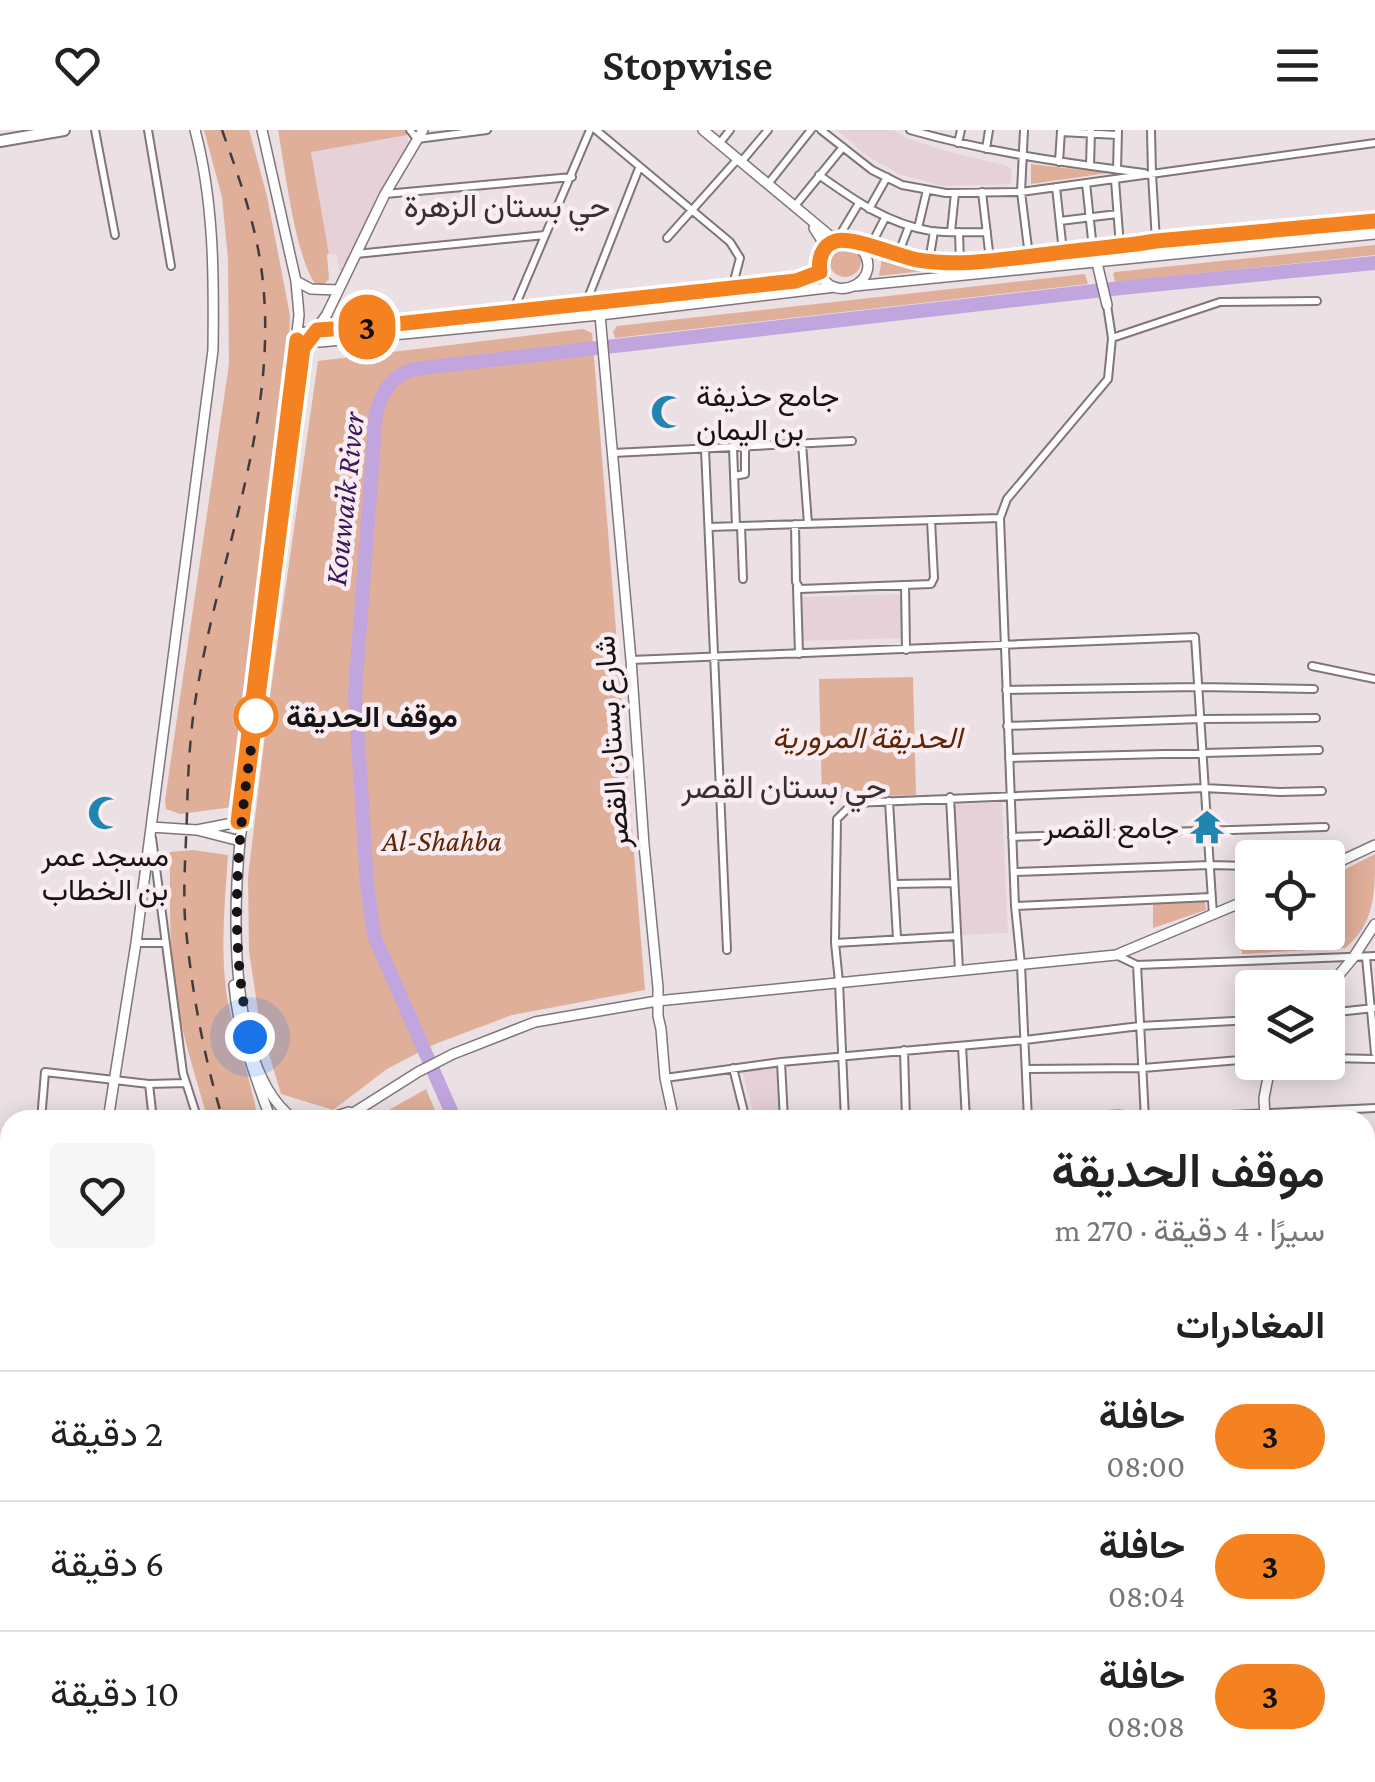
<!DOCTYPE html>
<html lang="ar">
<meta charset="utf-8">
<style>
body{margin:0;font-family:"Crimson Pro",Vazirmatn,serif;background:#f6f6f6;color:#222;direction:rtl;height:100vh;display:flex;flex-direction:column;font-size:38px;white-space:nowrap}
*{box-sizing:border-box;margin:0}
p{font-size:32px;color:#767676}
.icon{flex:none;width:55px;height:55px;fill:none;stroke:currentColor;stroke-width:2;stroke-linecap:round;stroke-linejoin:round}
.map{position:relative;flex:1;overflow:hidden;direction:ltr}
.drawer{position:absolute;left:0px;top:980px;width:1375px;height:672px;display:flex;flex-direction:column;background:#fff;border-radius:30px 30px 0 0;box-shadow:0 5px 25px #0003;direction:rtl}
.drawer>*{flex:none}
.badge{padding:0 20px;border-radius:32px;font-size:35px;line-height:65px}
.buttons{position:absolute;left:1235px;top:710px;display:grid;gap:20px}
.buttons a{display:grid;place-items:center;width:110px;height:110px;border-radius:10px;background:#fff;box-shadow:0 5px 25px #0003;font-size:50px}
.you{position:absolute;width:50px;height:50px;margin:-25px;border:8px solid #fff;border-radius:50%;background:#1a73e8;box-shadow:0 0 0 15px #1a73e833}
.map>.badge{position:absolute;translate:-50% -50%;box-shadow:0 0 0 5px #fff}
h2{padding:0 50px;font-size:38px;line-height:90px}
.round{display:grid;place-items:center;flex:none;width:105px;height:105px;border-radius:10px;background:#f6f6f6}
.overview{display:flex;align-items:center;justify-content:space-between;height:170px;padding:0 50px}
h1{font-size:48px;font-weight:600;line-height:75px}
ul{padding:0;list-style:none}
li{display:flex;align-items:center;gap:30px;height:130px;padding:0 50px;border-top:2px solid #e0e0e0}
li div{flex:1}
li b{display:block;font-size:38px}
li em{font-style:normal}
li .badge{min-width:110px;font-weight:700;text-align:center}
header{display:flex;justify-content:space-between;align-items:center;height:130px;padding:0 50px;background:#fff;font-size:45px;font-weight:600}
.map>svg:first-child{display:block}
.built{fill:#e5d1d7}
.green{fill:#dfaf99}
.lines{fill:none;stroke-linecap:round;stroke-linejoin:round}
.river{stroke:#c0a5de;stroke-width:14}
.street-casing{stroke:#807579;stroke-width:10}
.secondary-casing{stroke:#807579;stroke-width:12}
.primary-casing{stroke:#807579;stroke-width:14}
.street{stroke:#fff;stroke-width:6}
.secondary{stroke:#fff;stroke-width:9}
.primary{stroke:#fff;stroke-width:10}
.rail{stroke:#413c3d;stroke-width:2.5;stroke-dasharray:12 12;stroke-linecap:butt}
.line-casing{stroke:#fff;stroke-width:22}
.line{stroke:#f58220;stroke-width:15}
.walk{stroke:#181415;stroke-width:10;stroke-dasharray:0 18}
.stop-dot{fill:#fff;stroke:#f58220;stroke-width:5}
.labels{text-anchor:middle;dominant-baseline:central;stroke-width:9;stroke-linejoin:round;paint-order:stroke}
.poi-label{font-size:30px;fill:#181415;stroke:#f9edf1;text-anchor:start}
.stop-label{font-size:30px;font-weight:bold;fill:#181415;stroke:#f9edf1;text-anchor:start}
.park-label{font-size:30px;font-style:italic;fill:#5e2505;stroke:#f9edf1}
.street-label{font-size:30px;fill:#181415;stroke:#f9edf1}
.neighbourhood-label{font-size:32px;fill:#393033;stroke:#f9edf1}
.water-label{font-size:32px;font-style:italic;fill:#3c1659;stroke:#f9edf1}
</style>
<header><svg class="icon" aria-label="menu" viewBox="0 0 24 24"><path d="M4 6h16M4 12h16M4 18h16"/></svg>Stopwise<svg class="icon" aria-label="heart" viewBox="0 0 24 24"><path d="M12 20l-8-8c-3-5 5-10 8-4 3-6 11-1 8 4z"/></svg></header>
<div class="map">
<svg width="1375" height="1652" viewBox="0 0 1375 1652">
<rect width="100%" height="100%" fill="#ebe0e3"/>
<path class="built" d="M837,0H893L909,9L950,22L1004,35L1011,38L1012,46L1010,54L943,56L899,44L866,25Z
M407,5L409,15L376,74L343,141L339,140L337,124H329L311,21Z
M901,464L902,508L803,511L802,467Z
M1002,672L1008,803L961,805L954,675Z
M779,935L782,990H755L742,939Z
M10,1502V1603L0,1556V1505Z"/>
<path class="green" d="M204,0H249L267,66L290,185L289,219L233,677L180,684L166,679L165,670L229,234L228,129L222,67Z
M278,0H406L407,5L311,22L329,124L327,125L329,149L324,154L316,155C295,127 285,38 278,0Z
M1031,34L1108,43L1031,54Z
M1375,115V125L1115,152L1113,144L1115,142Z
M829 131a16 16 0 1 1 32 0a16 16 0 1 1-32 0Z
M882,129L933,140L879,146Z
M1085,144L1088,154L615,208L613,202L617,196Z
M583,199L592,203L645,860L512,885L435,914L387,939L333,980L281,964L260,894L249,821L248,747L268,580L318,231Z
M913,547L916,665L822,668L819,549Z
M193,720L228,725C225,769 220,824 227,867C235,909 251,948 258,990H208C196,948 182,905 175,862C169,816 170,768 170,722Z
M1375,724C1375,763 1375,794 1345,818L1242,824L1240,792L1252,786V802H1328V748Z
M1205,771L1206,780L1153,798V774Z
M426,959L439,990H371Z"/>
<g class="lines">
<path class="river" d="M455,990L374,806L367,753L355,563L376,283C383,261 391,246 414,239L1121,158L1375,133
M966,1642L977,1652"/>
<g class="street-casing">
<path id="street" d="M95,0L115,105
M148,0L171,136
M410,0L417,9L487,0
M596,0L730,112L740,128L732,158
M821,0L872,40L902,55L946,63L1021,62L1375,13
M910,0C987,22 1065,33 1144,43
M1024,0L1021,62L1029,126
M1151,0L1152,44L1156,111
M1061,2L1117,5
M958,13L961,0
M719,14L730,0
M986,19L989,0
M741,32L768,0
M1059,32L1061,1
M1090,36L1091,1
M1117,40L1118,0
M819,45C854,70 888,94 931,101C949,103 968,102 987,102
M1115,50L1120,117
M1086,53L1093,119
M768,54L811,0
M1056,57L1063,122
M982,62L990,130
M385,64L572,47
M794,77L843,17
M869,79L887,47
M1060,91L1117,84
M918,98L927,60
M951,102L955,63
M959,102L960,133
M667,108L735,32
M838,108L859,73
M871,115L885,88
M356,124L545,105
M898,125L909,96
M929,132L934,101
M586,173L639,38
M513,181L590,0
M1112,208L1220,172L1317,171
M802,313L808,394
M733,318L736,396
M705,319L727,820
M613,323L852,311
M734,346L745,344V317
M795,394L796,452L800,459L931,454L934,448L931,390
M741,396L743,449
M709,397L1000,388
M905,455L906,520
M797,457L799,524
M631,530L1195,507L1213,785
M1312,536L1375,549
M1006,560L1198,557L1314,559
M1007,596L1200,589L1316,588
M1009,628L1319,620
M950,667L959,840
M889,671L897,808
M1012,707L1325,697
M152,708L183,943L198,990
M1014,742L1209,735L1251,736
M894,754L954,753
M1015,776L1211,767
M136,813H165
M835,813L957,806
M1116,825L1137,835L1375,826
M1366,827L1375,923
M1137,835L1145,989
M1328,883L1374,878
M962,916L966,990
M904,920L906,990
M1328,928L1375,929
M781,932L784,990
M733,938L746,990
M1027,939L1143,938L1252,929
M665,948L781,932L1025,910L1140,896L1252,890
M149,954L186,953
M41,990L45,942L149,954L153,990
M845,990L839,852L835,813L837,689L853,673L1204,658L1280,662L1322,661
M1028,990L1021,835L1015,776L1000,388L1007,369L1108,249L1112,208L1107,175
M1042,990C1056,986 1070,988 1085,987C1111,986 1117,981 1145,989L1375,978
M0,1025L10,1023
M1365,1031L1375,1030
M0,1095L10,1094
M1365,1122L1375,1119
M1365,1161L1375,1160
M0,1187L10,1185
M1365,1200H1375
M0,1237L10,1234
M1365,1238L1375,1237
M1365,1279L1375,1283
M0,1297L10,1293
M1365,1306L1375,1315
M1365,1389L1375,1388
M1365,1483L1375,1471
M1365,1572L1375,1560
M1365,1601L1375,1597
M117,1642L119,1652
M202,1642L206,1652
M286,1642L297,1652
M500,1642L508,1652
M558,1642L568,1652
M1209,1642L1218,1652
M1251,1642L1258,1652
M1219,1652L1229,1642
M1281,1652L1291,1642"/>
</g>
<g class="secondary-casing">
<path id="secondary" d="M262,0L296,151L299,185L278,367
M703,0L829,105L857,114L871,115L911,129L943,135L1156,111L1375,91
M814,98L826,117
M827,116C821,124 818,130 820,140C828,178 892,151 858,115
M1097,133L1107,175
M296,151L311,159L338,160
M855,156L1375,104
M600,185L631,530L644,715L658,858V886L661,899L665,948L674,990
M298,203L732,159L796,151L820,142
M305,211L320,212L600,185L835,157
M151,697L197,700L240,711
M197,700L243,691
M1328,737L1375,715
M234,855C238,902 255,946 271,990
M1328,858L1353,828L1375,794
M108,990L136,813L213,220C214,146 214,71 195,0
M295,990C228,942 233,785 240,711L302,222C306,208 319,197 327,184L385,64L423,0
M323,990L349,982
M342,990L418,942L453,924L535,892L657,871L1116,825L1252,768
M1265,990L1264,968L1271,932
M0,1358L10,1345
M0,1369L10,1357
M0,1600L9,1652
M1157,1642L1167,1652"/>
</g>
<g class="primary-casing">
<path id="primary" d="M0,11L64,0"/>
</g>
<use href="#street" class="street"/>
<use href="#secondary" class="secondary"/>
<use href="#primary" class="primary"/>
<path class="rail" d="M222,0C240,50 258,100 263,153C277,291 221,422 198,555C190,598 188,640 187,683C186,718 183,754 185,789C191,857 203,925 223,990
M535,1642L542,1652"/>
</g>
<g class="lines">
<g class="line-casing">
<path id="line" d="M297,210L238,692L242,691L303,218L317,200L378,196L796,151L820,142C818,129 822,115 836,111C853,106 899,127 918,130C961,137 1006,129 1049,124C1085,119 1121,117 1156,111L1375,91"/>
</g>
<use href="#line" class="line"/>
<path class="walk" d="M250,907C226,800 239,693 256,586"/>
</g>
<defs>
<g id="mosque-bare" transform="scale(2.7)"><path d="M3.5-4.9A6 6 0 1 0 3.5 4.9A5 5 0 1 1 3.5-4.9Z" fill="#2085af" stroke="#f9edf1" stroke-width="2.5" paint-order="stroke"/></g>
<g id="temple-bare" transform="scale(2.7)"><path d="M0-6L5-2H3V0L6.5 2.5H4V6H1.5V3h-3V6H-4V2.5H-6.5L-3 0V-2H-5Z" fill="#2085af" stroke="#f9edf1" stroke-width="2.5" paint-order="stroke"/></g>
</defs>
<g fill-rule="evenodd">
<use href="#mosque-bare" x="668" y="282"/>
<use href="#mosque-bare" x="105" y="683"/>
<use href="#temple-bare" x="1207" y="697"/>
</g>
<circle class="stop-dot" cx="256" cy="586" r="20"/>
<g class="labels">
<g class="poi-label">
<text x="696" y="265">جامع حذيفة<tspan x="696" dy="34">بن اليمان</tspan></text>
<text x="1179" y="697" text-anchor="end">جامع القصر</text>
<text x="105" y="725" text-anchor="middle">مسجد عمر<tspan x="105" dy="34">بن الخطاب</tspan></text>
</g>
<g class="stop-label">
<text x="286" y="586">موقف الحديقة</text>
</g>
<g class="park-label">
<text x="867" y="607">الحديقة المرورية</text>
<text x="442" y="710">Al-Shahba</text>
</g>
<g class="street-label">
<text transform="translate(611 612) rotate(-94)">شارع بستان القصر</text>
</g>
<g class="neighbourhood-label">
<text x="507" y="76">حي بستان الزهرة</text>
<text x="784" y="657">حي بستان القصر</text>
</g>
<g class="water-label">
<text transform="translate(344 369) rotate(-84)">Kouwaik River</text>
</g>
</g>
</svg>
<div class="buttons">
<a><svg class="icon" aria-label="locate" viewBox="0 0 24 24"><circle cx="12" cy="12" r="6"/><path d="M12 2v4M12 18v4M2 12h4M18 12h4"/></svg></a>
<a><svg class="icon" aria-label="layers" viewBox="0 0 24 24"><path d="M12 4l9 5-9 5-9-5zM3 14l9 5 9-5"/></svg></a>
</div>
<div class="you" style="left:250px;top:907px"></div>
<b class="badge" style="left:367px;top:197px;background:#f58220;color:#111">3</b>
<section class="drawer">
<div class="overview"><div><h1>موقف الحديقة</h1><p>سيرًا · 4 دقيقة · 270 m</p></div><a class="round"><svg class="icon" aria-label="heart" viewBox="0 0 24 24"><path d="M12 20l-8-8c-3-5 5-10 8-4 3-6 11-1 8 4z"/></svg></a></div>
<h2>المغادرات</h2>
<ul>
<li><span class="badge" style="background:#f58220;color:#111">3</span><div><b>حافلة</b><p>08:00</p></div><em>2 دقيقة</em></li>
<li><span class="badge" style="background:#f58220;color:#111">3</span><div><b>حافلة</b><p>08:04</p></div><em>6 دقيقة</em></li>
<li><span class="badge" style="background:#f58220;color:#111">3</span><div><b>حافلة</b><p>08:08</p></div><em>10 دقيقة</em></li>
</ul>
</section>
</div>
